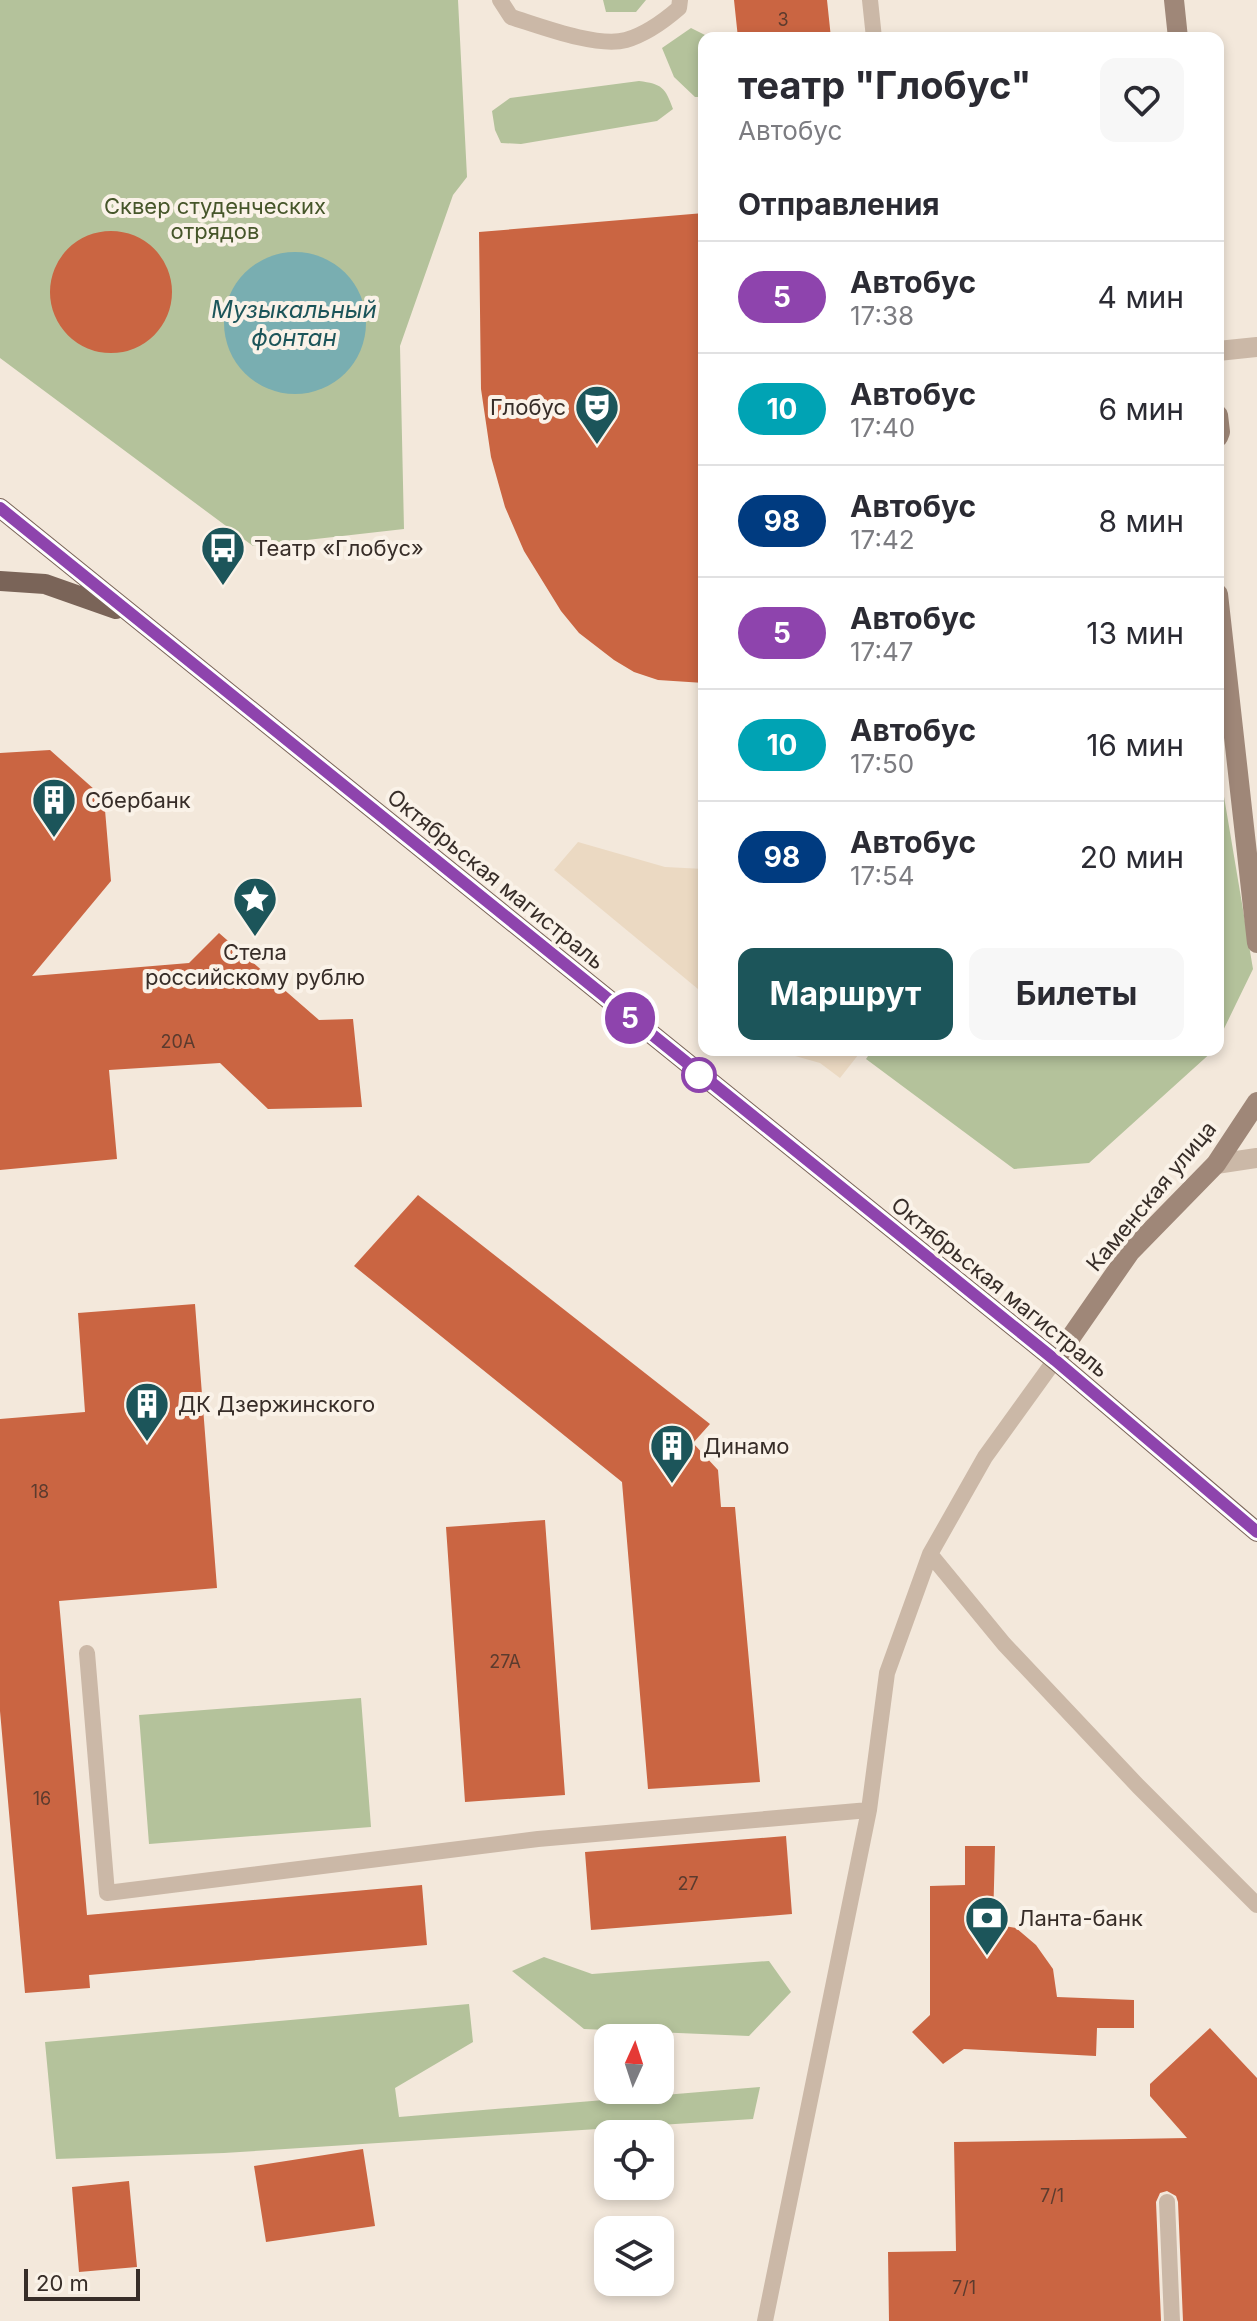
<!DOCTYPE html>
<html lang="ru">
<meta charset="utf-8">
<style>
body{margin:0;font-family:Inter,sans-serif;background:#f7f7f7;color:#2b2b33;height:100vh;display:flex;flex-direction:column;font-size:30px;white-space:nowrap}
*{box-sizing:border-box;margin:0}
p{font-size:26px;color:#7c7c81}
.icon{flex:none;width:44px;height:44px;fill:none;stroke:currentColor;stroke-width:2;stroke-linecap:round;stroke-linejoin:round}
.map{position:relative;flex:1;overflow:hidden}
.details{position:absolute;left:698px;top:32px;width:526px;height:1024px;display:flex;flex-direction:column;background:#fff;border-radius:16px;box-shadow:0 4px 12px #0003}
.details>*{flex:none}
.badge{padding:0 16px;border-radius:26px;font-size:28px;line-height:52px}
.needle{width:52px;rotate:3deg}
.tools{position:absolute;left:594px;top:2024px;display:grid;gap:16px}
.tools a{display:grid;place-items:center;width:80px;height:80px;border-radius:16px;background:#fff;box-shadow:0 4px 12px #0003;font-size:40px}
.scale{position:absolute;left:24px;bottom:20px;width:116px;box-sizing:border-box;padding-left:8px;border:4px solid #372d28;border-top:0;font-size:22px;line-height:28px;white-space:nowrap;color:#372d28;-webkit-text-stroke:6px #faf2e8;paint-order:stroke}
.map>.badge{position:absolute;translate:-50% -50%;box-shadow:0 0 0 4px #fff}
h2{padding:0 40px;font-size:30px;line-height:72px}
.round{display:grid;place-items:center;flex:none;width:84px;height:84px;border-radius:16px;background:#f7f7f7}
.overview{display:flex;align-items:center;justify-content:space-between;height:136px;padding:0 40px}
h1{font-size:38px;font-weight:700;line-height:60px}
.action{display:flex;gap:16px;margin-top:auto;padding:16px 40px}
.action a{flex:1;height:92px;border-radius:16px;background:#1c555a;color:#fff;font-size:32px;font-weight:700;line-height:92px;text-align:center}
.action a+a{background:#f7f7f7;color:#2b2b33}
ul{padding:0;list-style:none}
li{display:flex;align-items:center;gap:24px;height:112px;padding:0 40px;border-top:2px solid #e1e1e2}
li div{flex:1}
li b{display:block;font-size:30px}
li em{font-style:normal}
li .badge{min-width:88px;font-weight:700;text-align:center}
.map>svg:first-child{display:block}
.green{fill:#b4c29b}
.plaza{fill:#ebd9c2}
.water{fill:#79aeb1}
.building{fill:#ca6542}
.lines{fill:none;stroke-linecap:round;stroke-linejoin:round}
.lane{stroke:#cbb8a7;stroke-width:16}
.street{stroke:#cbb8a7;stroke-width:20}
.secondary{stroke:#9f8778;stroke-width:20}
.primary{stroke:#7a6458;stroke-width:20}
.line-casing{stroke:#fff;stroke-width:18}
.line{stroke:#8e44ad;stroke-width:12}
.stop-dot{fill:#fff;stroke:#8e44ad;stroke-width:4}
.labels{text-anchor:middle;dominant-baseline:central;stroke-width:8;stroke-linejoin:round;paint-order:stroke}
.number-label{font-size:18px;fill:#5c3b2e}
.park-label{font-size:22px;fill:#46562a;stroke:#faf2e8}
.poi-label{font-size:22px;fill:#372d28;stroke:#faf2e8;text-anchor:start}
.street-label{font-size:22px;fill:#372d28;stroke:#faf2e8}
.water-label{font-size:24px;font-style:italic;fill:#1c555a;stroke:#faf2e8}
</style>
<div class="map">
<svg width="1257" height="2321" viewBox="0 0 1257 2321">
<rect width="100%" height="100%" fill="#f3e8db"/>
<path class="green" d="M0,0H458L467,177L453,195L400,346L404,529L253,546L0,358Z
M603,0H646L636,12H606Z
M691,28L711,38H704V97H695L674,77L662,48Z
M639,81C662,84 665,87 673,109L657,121L521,144L501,143L495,130L492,111L510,98Z
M1218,761L1253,969L1218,1041Z
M872,1050H1214L1089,1163L1014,1169L866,1059Z
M361,1698L371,1827L149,1844L139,1715Z
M544,1957L592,1974L769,1961L791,1992L749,2036L584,2029L512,1971Z
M469,2004L473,2042L395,2088L399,2117L760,2087L753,2119L224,2153L56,2159L45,2042Z"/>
<path class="plaza" d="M578,842L665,867L704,869V994L554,870Z
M774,1050H862L840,1078L820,1063Z"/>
<path class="water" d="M224 323a71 71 0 1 1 142 0a71 71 0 1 1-142 0Z"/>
<path class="building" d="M734,0H827L831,38H738Z
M704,213V683L658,680L634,672L614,660L579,633L561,611L524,551L505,507L491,457L481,389L479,232Z
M50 292a61 61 0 1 1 122 0a61 61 0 1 1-122 0Z
M50,750L104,798L111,881L32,976L189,963L219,933L319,1020L353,1019L362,1107L268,1109L220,1063L109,1070L117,1159L0,1170V753Z
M418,1195L710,1424L693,1443L718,1470L721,1507H735L760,1782L648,1789L622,1482L354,1266Z
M195,1304L217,1588L59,1601L87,1915L422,1885L427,1945L89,1975L90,1988L25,1993L0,1711V1419L85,1412L78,1313Z
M545,1520L565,1795L465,1802L446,1527Z
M786,1836L792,1914L591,1930L585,1852Z
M965,1846H995L993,1924L1016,1928L1036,1945L1053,1969L1057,1997L1134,2000V2028H1097L1096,2056L964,2049L943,2064L912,2032L930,2015V1886L965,1885Z
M1210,2028L1257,2078V2321H1183L1178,2202L1176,2196L1167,2191L1160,2193L1156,2202L1161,2321H889L888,2252L956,2251L954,2142L1187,2138L1150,2096V2084Z
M363,2149L375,2226L266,2242L254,2166Z
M129,2181L137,2267L79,2272L72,2187Z"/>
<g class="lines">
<path class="lane" d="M500,0L511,17C540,26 597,48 626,40C647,34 664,21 679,8L680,0
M870,0L874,38
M930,1554L1004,1644L1138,1786L1257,1905
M87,1653L107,1893L538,1839L869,1810
M1167,2202L1172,2321
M765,2321L869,1810L887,1673L930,1554L985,1457L1055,1360"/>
<path class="street" d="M1218,351L1257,347
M1216,1164L1257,1158"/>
<path class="secondary" d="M1174,0L1178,38
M1218,415L1220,432L1218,437
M1218,594L1257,943
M1055,1360L1130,1252L1216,1164L1257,1102"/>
<path class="primary" d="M0,508L1055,1360L1257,1532
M0,581L45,584L116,609"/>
</g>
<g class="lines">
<g class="line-casing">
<path id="line" d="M0,508L1055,1360L1257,1532"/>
</g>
<use href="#line" class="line"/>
</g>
<defs>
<g id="theatre-pin" transform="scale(2.3)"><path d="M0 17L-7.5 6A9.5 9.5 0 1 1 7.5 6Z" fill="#1c555a" stroke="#faf2e8"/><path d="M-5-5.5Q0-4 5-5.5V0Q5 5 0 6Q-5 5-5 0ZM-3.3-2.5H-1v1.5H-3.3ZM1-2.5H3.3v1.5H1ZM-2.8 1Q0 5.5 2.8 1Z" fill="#fff"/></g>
<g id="bus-pin" transform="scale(2.3)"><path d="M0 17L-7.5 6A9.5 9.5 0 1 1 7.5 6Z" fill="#1c555a" stroke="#faf2e8"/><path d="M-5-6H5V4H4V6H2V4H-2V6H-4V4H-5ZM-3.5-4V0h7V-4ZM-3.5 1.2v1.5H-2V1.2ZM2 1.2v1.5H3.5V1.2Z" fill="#fff"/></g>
<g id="building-pin" transform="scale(2.3)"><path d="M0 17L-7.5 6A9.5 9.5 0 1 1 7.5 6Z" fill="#1c555a" stroke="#faf2e8"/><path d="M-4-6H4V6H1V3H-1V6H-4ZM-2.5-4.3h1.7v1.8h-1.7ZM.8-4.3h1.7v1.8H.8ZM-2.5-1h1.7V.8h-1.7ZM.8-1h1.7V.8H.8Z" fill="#fff"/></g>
<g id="sight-pin" transform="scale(2.3)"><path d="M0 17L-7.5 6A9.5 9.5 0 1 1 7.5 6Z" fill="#1c555a" stroke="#faf2e8"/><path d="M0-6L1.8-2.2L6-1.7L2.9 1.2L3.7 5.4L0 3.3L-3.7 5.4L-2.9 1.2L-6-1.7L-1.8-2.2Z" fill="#fff"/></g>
<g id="bank-pin" transform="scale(2.3)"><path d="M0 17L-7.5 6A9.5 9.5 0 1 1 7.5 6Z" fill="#1c555a" stroke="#faf2e8"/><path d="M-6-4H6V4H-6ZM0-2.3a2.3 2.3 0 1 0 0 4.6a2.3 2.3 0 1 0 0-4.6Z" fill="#fff"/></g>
</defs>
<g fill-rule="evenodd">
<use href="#theatre-pin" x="597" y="407"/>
<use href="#bus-pin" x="223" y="548"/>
<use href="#building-pin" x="54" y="800"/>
<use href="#sight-pin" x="255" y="899"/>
<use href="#building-pin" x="147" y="1404"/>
<use href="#building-pin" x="672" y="1446"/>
<use href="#bank-pin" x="987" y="1918"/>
</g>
<circle class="stop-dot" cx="699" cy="1075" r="16"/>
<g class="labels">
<g class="number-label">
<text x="783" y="19">3</text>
<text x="178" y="1041">20А</text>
<text x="40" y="1491">18</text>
<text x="505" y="1661">27А</text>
<text x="42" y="1798">16</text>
<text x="688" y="1883">27</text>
<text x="1052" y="2195">7/1</text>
<text x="964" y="2287">7/1</text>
</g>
<g class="park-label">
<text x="215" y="206">Сквер студенческих<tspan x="215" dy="25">отрядов</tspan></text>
</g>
<g class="poi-label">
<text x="566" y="407" text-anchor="end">Глобус</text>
<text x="254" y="548">Театр «Глобус»</text>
<text x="85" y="800">Сбербанк</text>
<text x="255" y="952" text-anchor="middle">Стела<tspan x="255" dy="25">российскому рублю</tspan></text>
<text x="178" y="1404">ДК Дзержинского</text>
<text x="703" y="1446">Динамо</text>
<text x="1018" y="1918">Ланта-банк</text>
</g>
<g class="street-label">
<text transform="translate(496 879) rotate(39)">Октябрьская магистраль</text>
<text transform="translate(1151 1196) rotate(-50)">Каменская улица</text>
<text transform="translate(1000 1287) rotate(39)">Октябрьская магистраль</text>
</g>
<g class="water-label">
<text x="294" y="309">Музыкальный<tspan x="294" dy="28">фонтан</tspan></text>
</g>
</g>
</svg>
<div class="tools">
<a><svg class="needle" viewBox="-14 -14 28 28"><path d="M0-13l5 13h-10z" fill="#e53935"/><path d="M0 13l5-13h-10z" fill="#7c7c81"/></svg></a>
<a><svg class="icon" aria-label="locate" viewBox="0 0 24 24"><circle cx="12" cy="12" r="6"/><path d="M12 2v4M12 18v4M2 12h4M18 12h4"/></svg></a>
<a><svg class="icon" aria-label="layers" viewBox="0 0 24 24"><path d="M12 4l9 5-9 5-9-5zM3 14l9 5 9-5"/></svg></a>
</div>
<div class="scale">20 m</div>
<b class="badge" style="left:630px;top:1018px;background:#8e44ad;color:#fff">5</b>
<section class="details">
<div class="overview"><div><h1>театр &quot;Глобус&quot;</h1><p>Автобус</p></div><a class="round"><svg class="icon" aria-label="heart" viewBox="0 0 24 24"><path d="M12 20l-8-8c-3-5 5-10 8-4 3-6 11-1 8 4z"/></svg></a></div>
<h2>Отправления</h2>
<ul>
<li><span class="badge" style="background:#8e44ad;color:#fff">5</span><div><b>Автобус</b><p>17:38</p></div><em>4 мин</em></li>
<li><span class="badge" style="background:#00a3b4;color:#fff">10</span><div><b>Автобус</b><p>17:40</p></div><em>6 мин</em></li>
<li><span class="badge" style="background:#003b80;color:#fff">98</span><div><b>Автобус</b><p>17:42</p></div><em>8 мин</em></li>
<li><span class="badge" style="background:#8e44ad;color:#fff">5</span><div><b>Автобус</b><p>17:47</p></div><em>13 мин</em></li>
<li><span class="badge" style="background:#00a3b4;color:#fff">10</span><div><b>Автобус</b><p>17:50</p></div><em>16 мин</em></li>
<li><span class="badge" style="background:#003b80;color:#fff">98</span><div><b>Автобус</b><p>17:54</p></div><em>20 мин</em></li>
</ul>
<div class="action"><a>Маршрут</a><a>Билеты</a></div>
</section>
</div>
